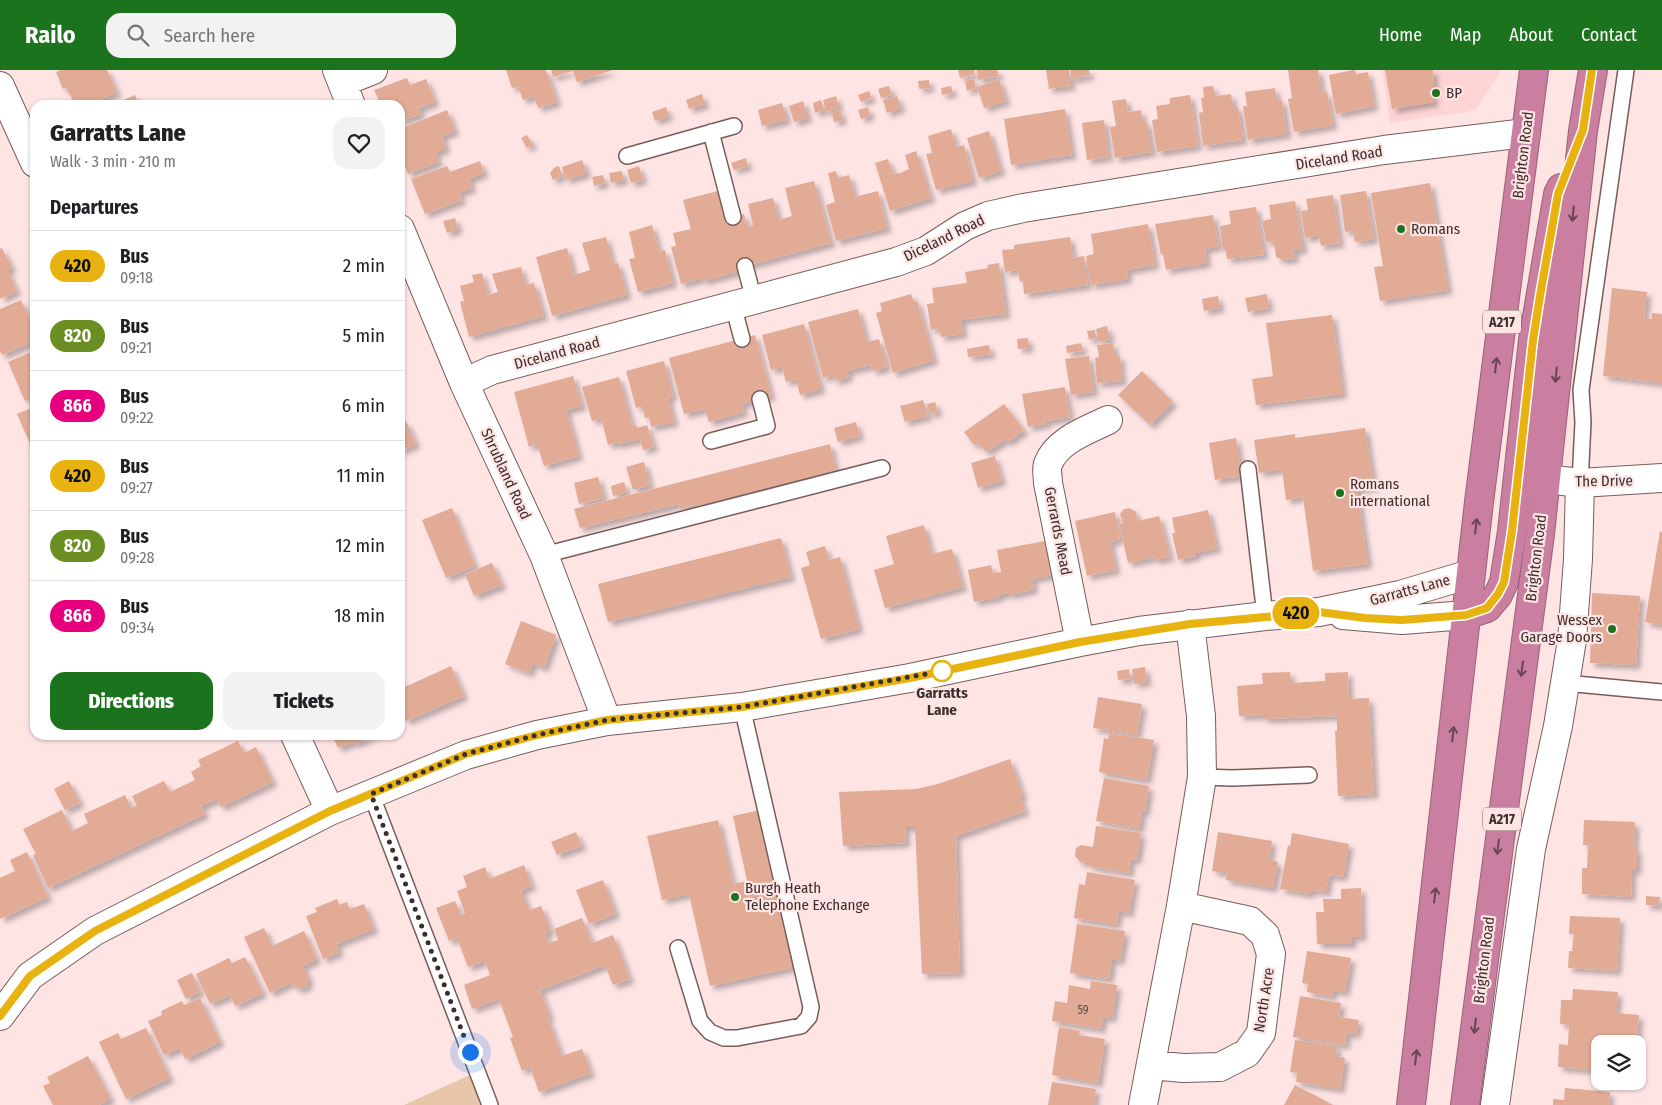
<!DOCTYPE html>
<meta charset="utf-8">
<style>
body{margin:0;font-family:"Fira Sans Condensed",sans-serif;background:#f2f2f2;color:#202124;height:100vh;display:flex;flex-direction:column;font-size:19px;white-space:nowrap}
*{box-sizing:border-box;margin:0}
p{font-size:16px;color:#757577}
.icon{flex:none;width:28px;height:28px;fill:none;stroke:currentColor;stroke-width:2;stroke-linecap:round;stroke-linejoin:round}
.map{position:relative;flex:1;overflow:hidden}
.details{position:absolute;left:30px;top:30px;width:375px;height:640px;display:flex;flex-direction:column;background:#fff;border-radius:15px;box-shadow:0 1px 4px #0004}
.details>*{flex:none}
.badge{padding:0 10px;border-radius:16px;font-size:18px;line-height:32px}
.fabs{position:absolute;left:1591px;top:965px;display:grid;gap:10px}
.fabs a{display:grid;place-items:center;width:55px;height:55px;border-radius:10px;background:#fff;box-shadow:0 1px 4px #0004;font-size:25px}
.you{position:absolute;width:25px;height:25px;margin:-12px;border:4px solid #fff;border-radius:50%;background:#1a73e8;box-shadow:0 0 0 8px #1a73e833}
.map>.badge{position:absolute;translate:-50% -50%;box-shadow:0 0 0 2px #fff}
h2{padding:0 20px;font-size:19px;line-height:45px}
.round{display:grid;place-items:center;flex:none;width:52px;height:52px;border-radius:15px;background:#f2f2f2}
.head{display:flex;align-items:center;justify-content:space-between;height:85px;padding:0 20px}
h1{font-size:24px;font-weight:800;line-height:38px}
.action{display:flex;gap:10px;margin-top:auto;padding:10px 20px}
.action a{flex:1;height:58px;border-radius:15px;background:#1c731e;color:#fff;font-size:20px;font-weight:800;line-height:58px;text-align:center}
.action a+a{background:#f2f2f2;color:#202124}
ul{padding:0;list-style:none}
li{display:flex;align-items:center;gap:15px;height:70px;padding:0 20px;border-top:1px solid #e0e0e0}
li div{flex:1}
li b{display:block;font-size:19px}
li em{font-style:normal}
li .badge{min-width:55px;font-weight:700;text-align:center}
header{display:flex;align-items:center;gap:30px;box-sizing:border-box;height:70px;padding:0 25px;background:#1c731e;color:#fff}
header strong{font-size:24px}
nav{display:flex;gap:28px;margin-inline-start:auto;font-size:18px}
.search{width:350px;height:45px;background:#f2f2f2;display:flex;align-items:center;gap:12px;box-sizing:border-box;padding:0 18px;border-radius:15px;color:#757577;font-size:19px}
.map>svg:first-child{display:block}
.built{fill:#fed4d5}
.green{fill:#e7c7a7}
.building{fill:#e1ab95;filter:url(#shadow)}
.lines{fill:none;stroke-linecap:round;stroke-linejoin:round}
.lane-casing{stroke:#785c5c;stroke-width:18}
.street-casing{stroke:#785c5c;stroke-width:30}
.highway-casing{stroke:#986278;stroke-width:30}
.lane{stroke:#fff;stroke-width:15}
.street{stroke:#fff;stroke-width:28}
.highway{stroke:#ca7ea0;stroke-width:28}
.oneway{stroke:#664650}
.line-casing{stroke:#fff;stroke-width:11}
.line{stroke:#e8b210;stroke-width:8}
.walk{stroke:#3b2e2e;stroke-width:5;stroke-dasharray:0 9}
.poi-dot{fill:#1c731e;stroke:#ffe4e4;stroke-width:2}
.stop-dot{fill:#fff;stroke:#e8b210;stroke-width:2.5}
.labels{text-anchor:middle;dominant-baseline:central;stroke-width:4.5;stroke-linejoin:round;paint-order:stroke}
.number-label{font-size:12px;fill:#644d48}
.shield{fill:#ffe4e4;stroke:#766565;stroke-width:1}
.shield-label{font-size:14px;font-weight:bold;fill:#3b2e2e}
.poi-label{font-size:15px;fill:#3b2e2e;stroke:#ffe4e4;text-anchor:start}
.street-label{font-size:15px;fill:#3b2e2e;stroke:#ffe4e4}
.stop-label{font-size:15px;font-weight:bold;fill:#3b2e2e;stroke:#ffe4e4}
</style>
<header>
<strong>Railo</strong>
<div class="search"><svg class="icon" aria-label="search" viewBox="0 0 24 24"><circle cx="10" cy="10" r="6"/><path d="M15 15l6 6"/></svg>Search here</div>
<nav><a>Home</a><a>Map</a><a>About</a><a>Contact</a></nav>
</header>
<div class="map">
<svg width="1662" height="1035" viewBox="0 0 1662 1035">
<defs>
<filter id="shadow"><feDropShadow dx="4.5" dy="4.5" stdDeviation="2.5" flood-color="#0004"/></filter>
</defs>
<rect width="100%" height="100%" fill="#ffe4e4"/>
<path class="built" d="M1382,0H1500L1497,8L1476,39L1467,42L1390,53Z"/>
<path class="green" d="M470,1005L480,1035H404Z"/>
<path class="building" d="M61,0H107L117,22L89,35H75L66,17L63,19L56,2Z
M506,0H546L557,32L538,38L534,26L523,30L518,16L512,18Z
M551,0H613L577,12L573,1L553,7Z
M958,0H974L975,4L960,8Z
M977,0H997L999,6L978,10Z
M1046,0H1069L1071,16L1049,19Z
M1070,0H1089L1090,5L1072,9Z
M1288,0H1318L1322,23L1327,22L1333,55L1294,62L1288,29L1292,28Z
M1353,0H1355L1356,4L1368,2L1374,36L1336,44L1329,5Z
M1385,0H1433L1434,20L1432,21L1434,32L1392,39Z
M407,8L410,15L426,9L435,32L419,38L421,44L400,52V35H381L374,20Z
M974,9L976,18L967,21L965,11Z
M999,9L1006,31L984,38L977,17Z
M929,10L930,18L919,19L918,11Z
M889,16L892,25L881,28L878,19Z
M951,16L953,23L942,25L941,18Z
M1213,16L1215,26L1231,24L1233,37H1238L1243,70L1203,76L1199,43L1203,42L1201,28H1204L1203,17Z
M1275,18L1277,31L1282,30L1287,64L1248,70L1243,36H1247L1245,22Z
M869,21L872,28L861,32L858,25Z
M702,24L705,34L689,39L686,30Z
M135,25L139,35H112Z
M1190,25L1198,76L1157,82L1152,50L1158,49L1156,36L1170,34V28Z
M836,26L839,38L826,42L823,30Z
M897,26L901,38L887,43L883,30Z
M1126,29L1128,42L1141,40L1143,53L1147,52L1152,82L1115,88L1110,57L1116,56L1112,31Z
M821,30L824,40L815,43L813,33Z
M803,31L808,48L794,52L789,36Z
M782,33L787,50L762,56L758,40Z
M666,37L669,46L655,51L652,42Z
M868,37L870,46L861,49L858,40Z
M1065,39L1072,85L1011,95L1004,49Z
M447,40L455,61L442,66L446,78L435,83L439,92L408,104L400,84V59Z
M840,40L843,50L834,52L832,43Z
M1104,50L1109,87L1087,90L1082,53Z
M951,59L956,77L964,75L973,111L936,120L926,84L932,83L928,66Z
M989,61L1001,101L979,108L967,68Z
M527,65L533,75L527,78L521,68Z
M916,81L931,128L890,141L875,93L888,89L893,104L900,103L909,99L905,85Z
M746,88L748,96L734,100L731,93Z
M582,90L587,103L566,110L562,97Z
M480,91L484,103L469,109L472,118L459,123L462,130L425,144L411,109L447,96L450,102Z
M559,96L562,106L553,110L550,103L554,98Z
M639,96L643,110L631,113L627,100Z
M622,101L624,110L611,113L609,103Z
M836,101L838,108L849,105L855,127L878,121L887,158L836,171L826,135L835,132L828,103Z
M603,105L605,113L594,116L592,107Z
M814,111L831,173L745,196L740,201L703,211V208L681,214L671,177L676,176L673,163L691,159L683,130L718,121L725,149L744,144L747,157L753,155L748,134L773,128L779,150L792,146L785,118Z
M1430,113L1448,220L1380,231L1374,197L1383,196L1371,123Z
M1366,121L1374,169L1355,172L1353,161L1345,162L1340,125Z
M1333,125L1340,173L1321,176L1319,165L1305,168L1301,141L1308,140L1306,129Z
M1295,131L1303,179L1293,181L1295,188L1283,190L1276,187L1274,171L1266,172L1262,151L1271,149L1269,135Z
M1256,137L1264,185L1227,189L1226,180L1223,181L1220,156L1231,154L1229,141Z
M1213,145L1219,176L1205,179L1207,193L1166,200L1163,184L1161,185L1155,154Z
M455,148L458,159L447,163L443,151Z
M1148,154L1155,195L1127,200L1128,209L1091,215L1086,186L1094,184L1091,164Z
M652,155L659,182L665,180L673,213L638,222L629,189L635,188L629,162Z
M606,167L613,194L618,193L627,225L552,246L536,187L567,178L574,205L590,200L582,173Z
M1070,167L1073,188L1084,186L1088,215L1024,224L1023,211L1020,212L1018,200L1005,202L1002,180L1014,179V175Z
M2,178L12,198L7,200L17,221L0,229V179Z
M999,193L1006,244L961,250L963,264L941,267L939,258L931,260L927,234L934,233L932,218L967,213L965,202L988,198L987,195Z
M521,197L525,215L534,213L544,246L469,267L460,232L464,231L460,216L474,212L472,205L482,203L488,225L498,222L492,204Z
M1612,218L1647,222L1644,248L1652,249V243L1662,244V313L1603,306Z
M911,224L914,232L917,231L934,290L893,303L876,243L882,241L880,233Z
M1267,224L1269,238L1248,242L1245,228Z
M1218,226L1220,238L1204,241L1202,229Z
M21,230L35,260V271L2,285L0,281V239Z
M858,239L867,272L879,269L887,297L873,301L871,295L847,301L849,307L835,311L833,305L823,308L808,252Z
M1332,245L1343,324L1256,335L1252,309L1273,306L1266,253Z
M804,254L821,319L800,325L796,309L786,312L782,297L771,300L762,265Z
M1107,256L1110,269L1099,272L1096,259Z
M1095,260L1096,268L1089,270L1087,261Z
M755,265L771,326L741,334L744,342L709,352L705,339L684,344L669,288Z
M1028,268L1029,278L1018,279L1017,269Z
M1081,273L1083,281L1067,283L1066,276Z
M1113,273L1115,286H1120L1122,311L1097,313L1095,288L1099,287L1097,275Z
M989,275L991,284L968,287L967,279Z
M35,280V326L25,331L8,292Z
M1089,286L1094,322L1071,325L1065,289Z
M664,291L673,326L668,328L674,352L651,357L649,347L645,348L642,336L636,338L626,301Z
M1142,301L1173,332L1150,355L1118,325Z
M573,306L582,336L566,340L579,386L544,396L537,374L529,377L514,322Z
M619,307L632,356L636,355L637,358L647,355L654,377L643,380L640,369L619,374L618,372L608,375L601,348L592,351L582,317Z
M1065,317L1070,347L1045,351L1046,354L1028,357L1022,324Z
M923,330L928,346L905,352L900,336Z
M935,332L938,342L930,344L927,334Z
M35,333V385L17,344L31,338L30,336Z
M1004,334L1024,360L1008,372L1006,369L986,382L978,373L974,375L964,362Z
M406,351L416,374L400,381V354Z
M856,352L860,366L838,372L834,358Z
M1365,358L1374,417L1357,419L1368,494L1313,501L1303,427L1286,430L1282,399L1259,403L1254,370L1295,364V368Z
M1236,368L1242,406L1215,410L1209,373Z
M830,374L837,406L699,441L698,434L680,439L679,434L580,458L574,439Z
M995,386L1002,411L978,418L971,393Z
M644,392L650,415L633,420L626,397Z
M598,407L604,428L579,434L574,413Z
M624,412L627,422L613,426L611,416Z
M452,438L475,496L446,508L422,450Z
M1129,438L1135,441L1138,451L1159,446L1170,487L1155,490L1154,487L1128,493L1119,454L1123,453L1120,444L1124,439Z
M1208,440L1217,478L1196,483V486L1178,490L1172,463H1175L1172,448Z
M1115,442L1120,469L1110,472L1116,500L1087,506L1075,451Z
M924,455L932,484L952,479L963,517L885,538L874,500L894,494L886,466Z
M1660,461L1662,462V555L1645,552Z
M781,468L791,507L608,552L598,514Z
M1045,471L1052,505L1032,509L1034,519L1010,525V522L999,525V527L974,532L968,500L991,495L993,503L1001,502L997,480Z
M825,476L829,490L840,487L859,559L821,569L801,498L810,495L806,482Z
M492,493L502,515L474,526L465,504Z
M1592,523L1640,526L1636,595L1590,593Z
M521,551L556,565L544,598L533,593L529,603L505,594Z
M451,596L464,626L406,651L400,638V611L402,610L405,617Z
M1145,597L1147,612L1134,614L1132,599Z
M1129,599L1130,609L1118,610L1117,601Z
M1290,602L1291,613L1325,611V603L1348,602L1349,629L1369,628L1374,724L1338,726L1335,661H1337V646L1264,649V645L1239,646L1237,616L1263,614L1262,603Z
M1098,627L1142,634L1137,665L1093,658Z
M1109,663L1154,670L1147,710L1099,702L1104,668L1108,669Z
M332,665H376L354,674L353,672L338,678Z
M238,671L244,683L256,677L273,712L221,737L217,729L201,736L205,744L48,818L33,785L36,784L23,759L62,740L72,761L88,753L84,744L125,725L131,738L137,736L132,726L164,711L170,722L195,710L191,702L201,696L198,690Z
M1010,689L1023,725L1020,726L1025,741L956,766L960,903L922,904L915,757H905L906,773L843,776L839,722L916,719L938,714Z
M1104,708L1149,716L1145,742L1142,741L1139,759L1096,751Z
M69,711L80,733L65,740L54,719Z
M760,740L795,897L710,916L689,824L662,830L647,766L718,750L733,814L747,811L733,746Z
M1584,750L1635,752L1634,778H1637V800H1632L1631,827L1582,824V798H1587L1588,775H1583Z
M1096,756L1141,763L1137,790L1131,789L1129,803L1088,796L1089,793L1080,792L1075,786L1076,778L1081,775L1093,777Z
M576,762L582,776L557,785L551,772Z
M1218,762L1272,771L1269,790L1278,792L1273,818L1226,810L1227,803L1212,801Z
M1292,763L1349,774L1343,807L1329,805L1326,822L1311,820L1310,824L1280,819L1288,775L1290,776Z
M27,782L48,827L0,849V808L15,801L10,790Z
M524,795L532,816L521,820L529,840L541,836L551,861L545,863L549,873L558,870L554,859L582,848L592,873L613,865L630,909L613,915L605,895L540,920L550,946L547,947L562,986L582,979L591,1003L539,1022L530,997L522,1001L510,968L513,967L499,929L472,939L464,915L490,905L485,891L468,897L457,868L449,871L436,838L455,831L461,845L465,843L457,821L467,817L463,806L485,797L489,809Z
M1087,802L1135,810L1129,843L1119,841L1116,855L1074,848L1079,814L1085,815Z
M603,810L616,844L589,854L576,820Z
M1361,818L1362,867H1352V874H1317L1316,842H1324L1323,829H1341V819Z
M1646,826L1660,827L1659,836L1646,835Z
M337,829L339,835L347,832L350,839L364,834L374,859L336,874L340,882L323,889L306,846L317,842L315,838Z
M1570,846L1620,848L1617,901L1568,898L1569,881H1572L1573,871L1574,864H1569Z
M1077,854L1125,861L1120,891L1112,889L1109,909L1070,903Z
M264,858L272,876L304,861L317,889L303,896L309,909L306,917L299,919L290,913L270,923L244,867Z
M1307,881L1351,888L1345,922L1333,920L1332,927L1307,922L1308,914L1302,913Z
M245,887L263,923L235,936L230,925L210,934L196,904L229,888L232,893Z
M192,903L200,922L186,929L177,910Z
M1091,911L1117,915L1112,948L1103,947L1101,959L1052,951L1055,931L1067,933L1069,915L1090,919Z
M1573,919L1618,922L1616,943L1639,945L1636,974H1600V1001L1558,997L1559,974L1568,975L1569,955L1560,954L1561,930H1572Z
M1300,926L1341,933L1339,947L1359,950L1356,964L1347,963L1345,975L1293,967Z
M200,928L220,972L185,989L180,978L164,985L148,951L162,945L161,941L182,931L184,935Z
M1059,957L1080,961L1079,965L1105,969L1098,1013L1052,1005Z
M146,958L170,1008L126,1029L99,972L118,963L121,969Z
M1295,970L1337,976L1336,986L1345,988L1340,1019L1296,1012L1297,1003L1290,1002Z
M88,986L111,1029L99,1035H53L43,1016L50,1013L47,1007Z
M1052,1012L1096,1019L1094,1035H1048Z
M1295,1015L1333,1035H1284Z
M1565,1018L1610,1022L1609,1035H1553V1029L1564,1030Z"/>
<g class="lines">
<g class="lane-casing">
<path id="lane" d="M711,62L733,147
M627,86L734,56
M745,196L754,230
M733,235L742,269
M711,371L767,356L760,329
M1248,399L1265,546
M1580,413L1583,352L1581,320L1626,0
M544,485L882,398
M1565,613L1662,622
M1202,707L1232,708L1309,705
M371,724L490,1035
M678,878L700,951L710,962L724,968H737L801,956L809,947L811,937L742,637"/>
</g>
<g class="street-casing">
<path id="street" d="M337,0L351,35
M343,12L373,0
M0,16L35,93
M400,159L464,313L544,485L607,651
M464,313L492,300L896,192L926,181L965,156L988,146L1023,138L1384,80L1526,63
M1546,409L1580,413L1662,408
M1343,545L1402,550L1466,545
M1080,572L1048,413C1048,407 1046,399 1048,394C1057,370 1088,360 1108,350
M295,665L330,741
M0,946L30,906L95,861L330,741L466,685L537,665L607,651L742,637L910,608L1080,572L1139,561L1265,546L1319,542L1400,525L1470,504
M1151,995L1183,998L1220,997L1247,983L1261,963L1271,884L1265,865L1250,851L1181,836
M1143,1035L1181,836L1202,707L1201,646L1190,554
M1495,1035L1531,779L1558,656L1572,570L1578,489L1580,413"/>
</g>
<g class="highway-casing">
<path id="highway" d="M1466,545L1487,538L1498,525L1504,512L1512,461L1533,270L1558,124L1561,118
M1411,1035L1479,432L1534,0
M1465,1035L1540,464L1583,61L1593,0"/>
</g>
<use href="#lane" class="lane"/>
<use href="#street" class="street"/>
<use href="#highway" class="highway"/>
</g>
<defs><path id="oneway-shaft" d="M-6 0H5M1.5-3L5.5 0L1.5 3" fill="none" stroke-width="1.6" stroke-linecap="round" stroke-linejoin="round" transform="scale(1.25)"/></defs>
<g class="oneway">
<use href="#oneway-shaft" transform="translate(1573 144) rotate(96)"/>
<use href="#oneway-shaft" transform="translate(1496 295) rotate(-83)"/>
<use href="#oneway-shaft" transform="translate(1556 305) rotate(96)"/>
<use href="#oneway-shaft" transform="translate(1476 456) rotate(-83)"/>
<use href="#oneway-shaft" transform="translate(1522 599) rotate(97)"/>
<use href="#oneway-shaft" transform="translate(1453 664) rotate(-83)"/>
<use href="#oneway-shaft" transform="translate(1498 777) rotate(97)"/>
<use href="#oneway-shaft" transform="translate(1435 825) rotate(-83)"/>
<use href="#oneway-shaft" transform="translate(1475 956) rotate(97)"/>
<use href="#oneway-shaft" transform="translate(1416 987) rotate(-83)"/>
</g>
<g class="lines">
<g class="line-casing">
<path id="line" d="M0,946L30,906L95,861L330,741L466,684L537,665L607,650L742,637L910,608L1080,572L1190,554L1319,542L1365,548L1402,550L1466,545L1487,538L1498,524L1504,512L1512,461L1533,270L1541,220L1558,124L1583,60L1592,0"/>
</g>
<use href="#line" class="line"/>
<path class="walk" d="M470,982L371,724L466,684L537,665L607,650L742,637L948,600L942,601"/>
</g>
<g class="poi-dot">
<circle cx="1436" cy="23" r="5"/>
<circle cx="1401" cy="159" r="5"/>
<circle cx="1340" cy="423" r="5"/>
<circle cx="1612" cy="559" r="5"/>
<circle cx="735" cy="827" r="5"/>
</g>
<circle class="stop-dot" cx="942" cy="601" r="10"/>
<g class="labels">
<g class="number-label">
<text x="1083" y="940">59</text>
</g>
<g class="shield">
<rect x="1483" y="240.5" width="38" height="23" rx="4"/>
<rect x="1483" y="737.5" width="38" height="23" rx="4"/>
</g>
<g class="shield-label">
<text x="1502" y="252">A217</text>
<text x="1502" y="749">A217</text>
</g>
<g class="poi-label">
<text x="1446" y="23">BP</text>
<text x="1411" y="159">Romans</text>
<text x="1350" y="414">Romans<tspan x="1350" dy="17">international</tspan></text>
<text x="1602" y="550" text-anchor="end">Wessex<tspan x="1602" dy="17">Garage Doors</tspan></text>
<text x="745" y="818">Burgh Heath<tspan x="745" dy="17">Telephone Exchange</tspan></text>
</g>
<g class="street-label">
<text transform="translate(1523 85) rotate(-83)">Brighton Road</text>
<text transform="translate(1339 88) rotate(-9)">Diceland Road</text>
<text transform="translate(944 168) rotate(-26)">Diceland Road</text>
<text transform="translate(557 283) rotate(-15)">Diceland Road</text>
<text transform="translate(506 404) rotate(65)">Shrubland Road</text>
<text transform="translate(1604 411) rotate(-1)">The Drive</text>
<text transform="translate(1058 461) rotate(79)">Gerrards Mead</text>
<text transform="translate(1536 488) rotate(-83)">Brighton Road</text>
<text transform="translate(1410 520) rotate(-15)">Garratts Lane</text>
<text transform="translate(1484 890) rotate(-83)">Brighton Road</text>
<text transform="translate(1264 930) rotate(-81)">North Acre</text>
</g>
<g class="stop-label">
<text x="942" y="623">Garratts<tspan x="942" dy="17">Lane</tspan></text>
</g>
</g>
</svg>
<div class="fabs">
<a><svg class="icon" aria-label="layers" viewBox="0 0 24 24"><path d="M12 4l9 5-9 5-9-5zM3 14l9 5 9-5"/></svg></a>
</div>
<div class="you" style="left:470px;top:982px"></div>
<b class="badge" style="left:1296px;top:543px;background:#e8b210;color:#111">420</b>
<section class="details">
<div class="head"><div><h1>Garratts Lane</h1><p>Walk · 3 min · 210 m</p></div><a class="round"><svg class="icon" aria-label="heart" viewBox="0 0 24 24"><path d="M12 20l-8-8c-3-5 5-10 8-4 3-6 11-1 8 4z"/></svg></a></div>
<h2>Departures</h2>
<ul>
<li><span class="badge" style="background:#e8b210;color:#111">420</span><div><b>Bus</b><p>09:18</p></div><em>2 min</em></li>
<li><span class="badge" style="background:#6b8e23;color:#fff">820</span><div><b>Bus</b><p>09:21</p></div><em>5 min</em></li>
<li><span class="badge" style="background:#e6007e;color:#fff">866</span><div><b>Bus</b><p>09:22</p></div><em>6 min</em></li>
<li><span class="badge" style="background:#e8b210;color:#111">420</span><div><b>Bus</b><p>09:27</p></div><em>11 min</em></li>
<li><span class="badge" style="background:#6b8e23;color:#fff">820</span><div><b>Bus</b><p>09:28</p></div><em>12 min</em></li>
<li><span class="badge" style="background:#e6007e;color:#fff">866</span><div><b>Bus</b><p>09:34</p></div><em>18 min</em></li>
</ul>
<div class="action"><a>Directions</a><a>Tickets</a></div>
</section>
</div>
